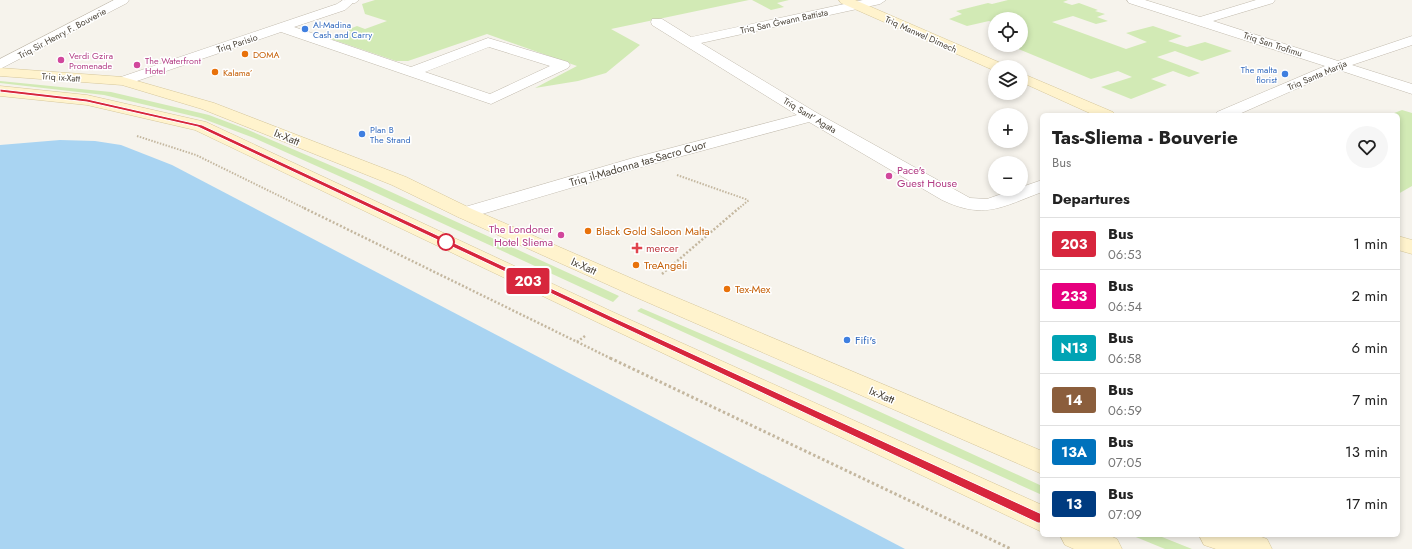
<!DOCTYPE html>
<meta charset="utf-8">
<style>
body{margin:0;font-family:Jost,sans-serif;background:#f6f6f6;color:#222;height:100vh;display:flex;flex-direction:column;font-size:15px;white-space:nowrap}
*{box-sizing:border-box;margin:0}
p{font-size:13px;color:#767676}
.icon{flex:none;width:22px;height:22px;fill:none;stroke:currentColor;stroke-width:2;stroke-linecap:round;stroke-linejoin:round}
.map{position:relative;flex:1;overflow:hidden}
.details{position:absolute;left:1040px;top:113px;width:360px;height:424px;display:flex;flex-direction:column;background:#fff;border-radius:6px;box-shadow:0 2px 6px #0003}
.details>*{flex:none}
.badge{padding:0 8px;border-radius:3px;font-size:14px;line-height:26px}
.fabs{position:absolute;left:988px;top:12px;display:grid;gap:8px}
.fabs a{display:grid;place-items:center;width:40px;height:40px;border-radius:50%;background:#fff;box-shadow:0 2px 6px #0003;font-size:20px}
.map>.badge{position:absolute;translate:-50% -50%;box-shadow:0 0 0 2px #fff}
h2{padding:0 12px;font-size:15px;line-height:36px}
.round{display:grid;place-items:center;flex:none;width:42px;height:42px;border-radius:21px;background:#f6f6f6}
.summary{display:flex;align-items:center;justify-content:space-between;height:68px;padding:0 12px}
h1{font-size:19px;font-weight:700;line-height:30px}
ul{padding:0;list-style:none}
li{display:flex;align-items:center;gap:12px;height:52px;padding:0 12px;border-top:1px solid #e0e0e0}
li div{flex:1}
li b{display:block;font-size:15px}
li em{font-style:normal}
li .badge{min-width:44px;font-weight:700;text-align:center}
.map>svg:first-child{display:block}
.green{fill:#d2eab5}
.water{fill:#a9d4f2}
.lines{fill:none;stroke-linecap:round;stroke-linejoin:round}
.lane-casing{stroke:#c2bbae;stroke-width:1}
.street-casing{stroke:#c2bbae;stroke-width:1}
.secondary-casing{stroke:#d6c79b;stroke-width:1}
.path-far2{stroke:#c4b79f;stroke-width:2;stroke-dasharray:1.5 1.5;stroke-linecap:butt}
.path-far1{stroke:#c4b79f;stroke-width:2.5;stroke-dasharray:2 2;stroke-linecap:butt}
.path{stroke:#c4b79f;stroke-width:3;stroke-dasharray:2.5 2.5;stroke-linecap:butt}
.lane{fill:#fff;fill-rule:evenodd}
.street{fill:#fff;fill-rule:evenodd}
.secondary{fill:#fff3cd;fill-rule:evenodd}
.line{fill:#d7263d;stroke:#fff}
.shop-dot{fill:#3f7fe0;stroke:#fff;stroke-width:1.5}
.food-dot{fill:#e8710a;stroke:#fff;stroke-width:1.5}
.hotel-dot{fill:#d1479c;stroke:#fff;stroke-width:1.5}
.stop-dot{fill:#fff;stroke:#d7263d;stroke-width:2}
.health-dot{fill:#e0444e;stroke:#fff;stroke-width:1.5}
.labels{text-anchor:middle;dominant-baseline:central;stroke-width:3;stroke-linejoin:round;paint-order:stroke}
.far-street-label{font-size:9px;fill:#4b4439;stroke:#fff}
.far-shop-label{font-size:9px;fill:#366cbe;stroke:#fff;text-anchor:start}
.far-food-label{font-size:9px;fill:#c56008;stroke:#fff;text-anchor:start}
.far-hotel-label{font-size:9px;fill:#b23c85;stroke:#fff;text-anchor:start}
.street-label{font-size:11px;fill:#4b4439;stroke:#fff}
.hotel-label{font-size:11px;fill:#b23c85;stroke:#fff;text-anchor:start}
.food-label{font-size:11px;fill:#c56008;stroke:#fff;text-anchor:start}
.health-label{font-size:11px;fill:#be3a42;stroke:#fff;text-anchor:start}
.shop-label{font-size:11px;fill:#366cbe;stroke:#fff;text-anchor:start}
</style>
<div class="map">
<svg width="1412" height="549" viewBox="0 0 1412 549">
<rect width="100%" height="100%" fill="#f6f3ec"/>
<path class="green" d="M375,0H749L611,29L640,45L606,73L578,81L535,88L577,66L487,34L408,61H396L331,39L352,32L347,30L357,26L365,29L387,21L365,14L362,4Z
M752,0H789L777,3L784,7L771,10Z
M1008,0H1068L1063,2L1072,5L1079,3L1098,10L1095,11L1105,14L1097,17L1108,21L1096,24L1073,16L1052,22L1126,49L1147,42L1126,33L1153,26L1182,36L1168,41L1187,47L1205,42L1232,51L1202,61L1175,51L1157,57L1200,73L1189,77L1173,71L1151,79L1167,85L1131,99L1101,87L1132,77L1118,71L1091,79L1009,45H1021V19H995V23L989,21L967,26L949,19L962,14L956,11L988,3L992,4Z
M0,81L111,92L209,115L246,129L367,181L619,296L613,302L359,185L254,138L201,118L104,95L0,83Z
M1402,110L1412,113V186L1398,194V115H1389Z
M641,308L830,389L1042,486V495L637,311Z
M1131,535H1157L1192,549H1165Z"/>
<path class="water" d="M60,140L95,141L121,145L172,165L905,549H0V145Z"/>
<g class="lines">
<g class="lane-casing">
<path id="lane" d="M345,0H359L355,3H346Z"/>
</g>
<g class="street-casing">
<path id="street" d="M114,0H129L127,3L0,69V59Z
M343,0L355,1L345,10L294,27L411,67L488,38L568,62L570,65L568,68L491,104L281,32L128,84H118L116,81L118,78L337,4ZM489,47L550,66L490,94L425,72Z
M863,0H886L880,4L701,43L817,113L970,198L987,199L1042,180V192C1002,207 984,220 942,200L809,122L645,166L472,217L465,219L458,217L455,213L458,209L633,158L797,115L652,25L651,22L652,19H662L691,37Z
M1127,0H1145L1200,17L1256,0H1275L1273,3L1213,21L1338,61L1412,36V45L1352,65L1412,84V94L1339,70L1237,115H1215L1217,112L1325,66L1129,3Z"/>
</g>
<g class="secondary-casing">
<path id="secondary" d="M839,0H855L1003,64L1005,67H995V71L993,70L841,3Z
M0,68L123,77L214,103L406,177L472,209L649,286L1042,451V474L633,296L458,217L392,185L202,109L122,85L0,76Z
M1021,73L1113,112L1115,115H1094L1021,82Z
M0,86L87,95L206,122L615,313L1042,505V532L599,323L195,130L87,105L0,96Z
M1398,236L1412,240V254L1398,250Z
M1060,535H1108L1117,539L1122,549H1074L1065,545Z
M1199,535H1256L1267,539L1272,549H1216L1204,545Z"/>
</g>
<path class="path-far2" d="M137,136L196,155L306,209
M677,175L748,200
M738,209L749,200"/>
<path class="path-far1" d="M304,208L612,359
M662,274L739,208
M577,342L585,336"/>
<path class="path" d="M610,358L1011,549"/>
<use href="#lane" class="lane"/>
<use href="#street" class="street"/>
<use href="#secondary" class="secondary"/>
</g>
<path class="line" d="M0,89L87,99L202,125L610,316L1046,516L1047,519L1046,523H1038L198,127L87,102L0,92Z"/>
<g class="shop-dot">
<circle cx="305" cy="29" r="4"/>
<circle cx="1285" cy="74" r="4"/>
<circle cx="362" cy="134" r="4"/>
<circle cx="847" cy="340" r="4"/>
</g>
<g class="food-dot">
<circle cx="245" cy="54" r="4"/>
<circle cx="215" cy="72" r="4"/>
<circle cx="588" cy="231" r="4"/>
<circle cx="636" cy="265" r="4"/>
<circle cx="727" cy="289" r="4"/>
</g>
<g class="hotel-dot">
<circle cx="61" cy="60" r="4"/>
<circle cx="137" cy="65" r="4"/>
<circle cx="889" cy="176" r="4"/>
<circle cx="561" cy="235" r="4"/>
</g>
<circle class="stop-dot" cx="446" cy="242" r="8"/>
<path class="health-dot" d="M635 242h4v4h4v4h-4v4h-4v-4h-4v-4h4z"/>
<g class="labels">
<g class="far-street-label">
<text transform="translate(784 21) rotate(-12)">Triq San Ġwann Battista</text>
<text transform="translate(62 33) rotate(-28)">Triq Sir Henry F. Bouverie</text>
<text transform="translate(921 34) rotate(24)">Triq Manwel Dimech</text>
<text transform="translate(237 43) rotate(-18)">Triq Parisio</text>
<text transform="translate(1273 44) rotate(18)">Triq San Trofimu</text>
<text transform="translate(1317 75) rotate(-23)">Triq Santa Marija</text>
<text transform="translate(61 77) rotate(4)">Triq ix-Xatt</text>
<text transform="translate(810 115) rotate(31)">Triq Sant' Agata</text>
</g>
<g class="far-shop-label">
<text x="313" y="24">Al-Madina<tspan x="313" dy="10">Cash and Carry</tspan></text>
<text x="1277" y="69" text-anchor="end">The malta<tspan x="1277" dy="10">florist</tspan></text>
<text x="370" y="129">Plan B<tspan x="370" dy="10">The Strand</tspan></text>
</g>
<g class="far-food-label">
<text x="253" y="54">DOMA</text>
<text x="223" y="72">Kalama’</text>
</g>
<g class="far-hotel-label">
<text x="69" y="55">Verdi Gzira<tspan x="69" dy="10">Promenade</tspan></text>
<text x="145" y="60">The Waterfront<tspan x="145" dy="10">Hotel</tspan></text>
</g>
<g class="street-label">
<text transform="translate(287 137) rotate(22)">Ix-Xatt</text>
<text transform="translate(638 163) rotate(-16)">Triq il-Madonna tas-Sacro Cuor</text>
<text transform="translate(584 266) rotate(24)">Ix-Xatt</text>
<text transform="translate(882 395) rotate(23)">Ix-Xatt</text>
</g>
<g class="hotel-label">
<text x="897" y="170">Pace's<tspan x="897" dy="13">Guest House</tspan></text>
<text x="553" y="229" text-anchor="end">The Londoner<tspan x="553" dy="13">Hotel Sliema</tspan></text>
</g>
<g class="food-label">
<text x="596" y="231">Black Gold Saloon Malta</text>
<text x="644" y="265">TreAngeli</text>
<text x="735" y="289">Tex-Mex</text>
</g>
<g class="health-label">
<text x="646" y="248">mercer</text>
</g>
<g class="shop-label">
<text x="855" y="340">Fifi's</text>
</g>
</g>
</svg>
<div class="fabs">
<a><svg class="icon" aria-label="locate" viewBox="0 0 24 24"><circle cx="12" cy="12" r="6"/><path d="M12 2v4M12 18v4M2 12h4M18 12h4"/></svg></a>
<a><svg class="icon" aria-label="layers" viewBox="0 0 24 24"><path d="M12 4l9 5-9 5-9-5zM3 14l9 5 9-5"/></svg></a>
<a>+</a>
<a>−</a>
</div>
<b class="badge" style="left:528px;top:281px;background:#d7263d;color:#fff">203</b>
<section class="details">
<div class="summary"><div><h1>Tas-Sliema - Bouverie</h1><p>Bus</p></div><a class="round"><svg class="icon" aria-label="heart" viewBox="0 0 24 24"><path d="M12 20l-8-8c-3-5 5-10 8-4 3-6 11-1 8 4z"/></svg></a></div>
<h2>Departures</h2>
<ul>
<li><span class="badge" style="background:#d7263d;color:#fff">203</span><div><b>Bus</b><p>06:53</p></div><em>1 min</em></li>
<li><span class="badge" style="background:#e6007e;color:#fff">233</span><div><b>Bus</b><p>06:54</p></div><em>2 min</em></li>
<li><span class="badge" style="background:#00a3b4;color:#fff">N13</span><div><b>Bus</b><p>06:58</p></div><em>6 min</em></li>
<li><span class="badge" style="background:#8b5e3c;color:#fff">14</span><div><b>Bus</b><p>06:59</p></div><em>7 min</em></li>
<li><span class="badge" style="background:#0072bc;color:#fff">13A</span><div><b>Bus</b><p>07:05</p></div><em>13 min</em></li>
<li><span class="badge" style="background:#003b80;color:#fff">13</span><div><b>Bus</b><p>07:09</p></div><em>17 min</em></li>
</ul>
</section>
</div>
